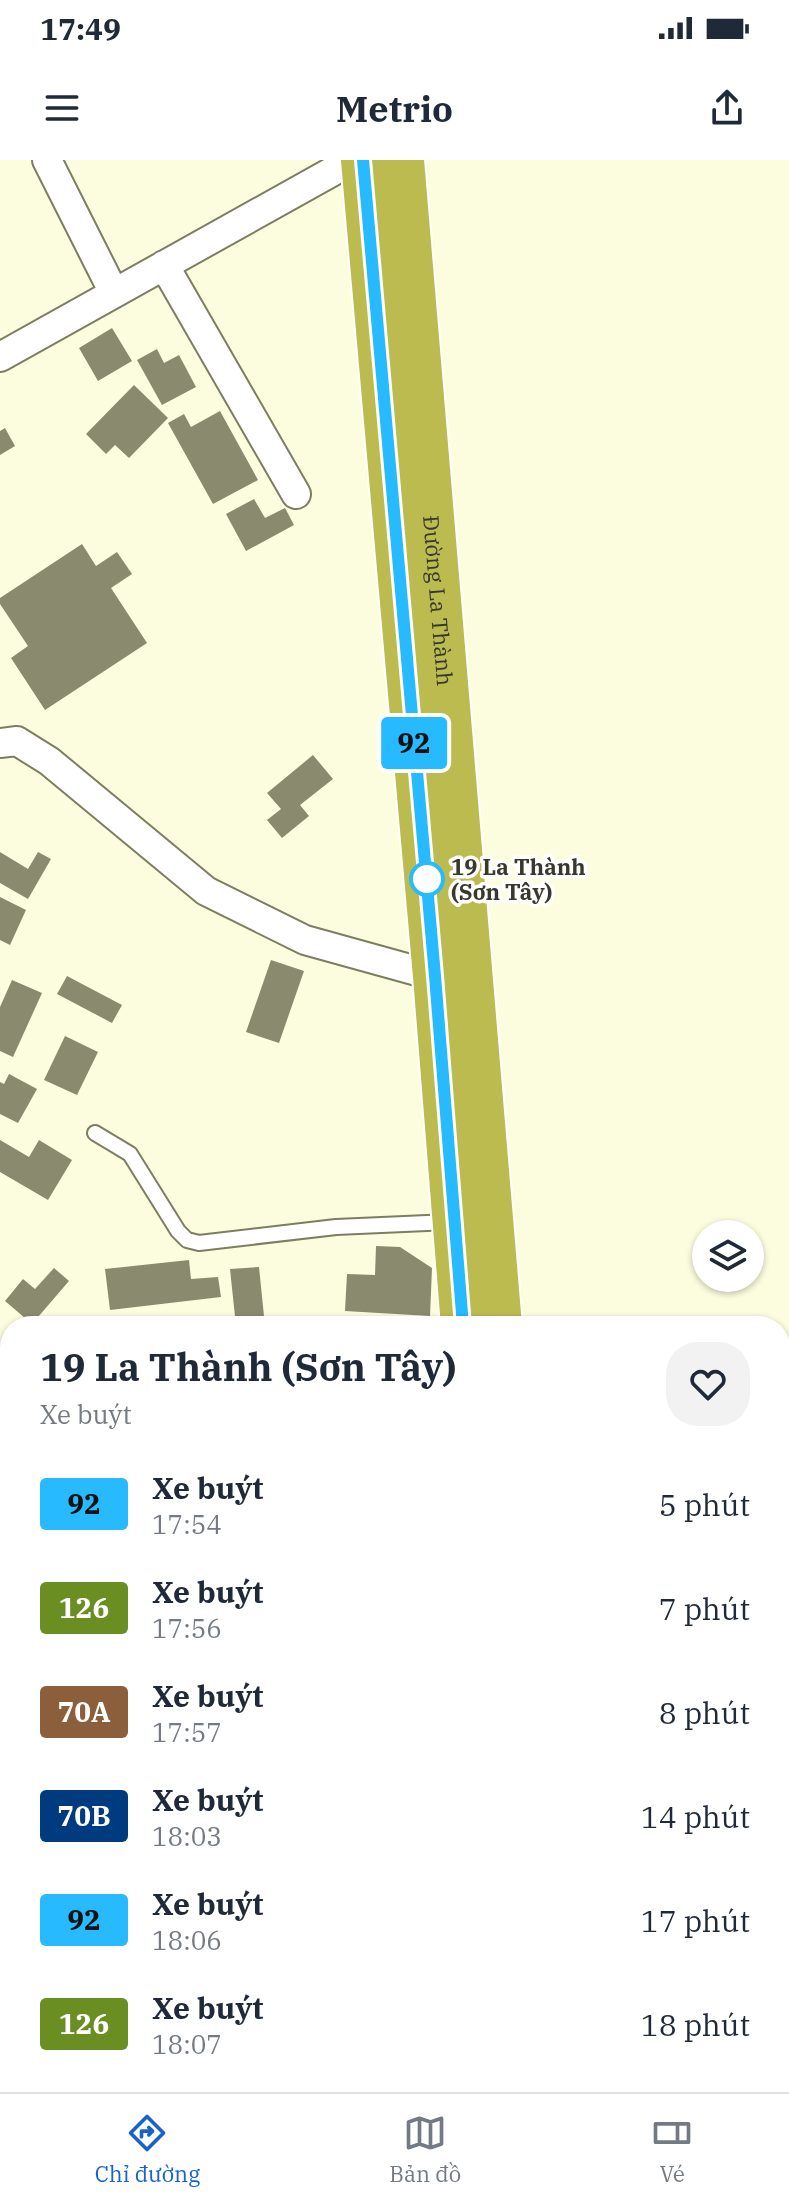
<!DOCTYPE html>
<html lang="vi">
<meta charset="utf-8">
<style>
body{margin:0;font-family:"IBM Plex Serif",serif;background:#f2f2f3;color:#1f2937;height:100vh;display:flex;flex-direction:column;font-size:30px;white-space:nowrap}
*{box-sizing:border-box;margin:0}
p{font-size:26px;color:#747a83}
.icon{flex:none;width:44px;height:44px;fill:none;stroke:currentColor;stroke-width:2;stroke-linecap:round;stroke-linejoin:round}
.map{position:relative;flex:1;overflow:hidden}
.side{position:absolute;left:0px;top:1156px;width:790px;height:776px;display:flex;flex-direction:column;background:#fff;border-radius:32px 32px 0 0;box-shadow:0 2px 6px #0004}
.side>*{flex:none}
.badge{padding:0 16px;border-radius:6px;font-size:28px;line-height:52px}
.tools{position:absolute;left:692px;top:1060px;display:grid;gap:16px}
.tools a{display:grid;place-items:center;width:72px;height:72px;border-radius:50%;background:#fff;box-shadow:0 2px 6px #0004;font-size:40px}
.map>.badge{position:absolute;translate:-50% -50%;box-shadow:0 0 0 4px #fff}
.round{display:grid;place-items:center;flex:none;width:84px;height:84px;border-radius:32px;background:#f2f2f3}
.summary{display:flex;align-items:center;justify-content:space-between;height:136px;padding:0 40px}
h1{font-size:38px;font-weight:700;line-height:60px}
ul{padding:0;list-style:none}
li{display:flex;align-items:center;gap:24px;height:104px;padding:0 40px}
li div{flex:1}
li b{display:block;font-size:30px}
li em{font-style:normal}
li .badge{min-width:88px;font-weight:700;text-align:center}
.status{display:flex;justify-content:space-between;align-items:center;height:56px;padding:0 40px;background:#fff;direction:ltr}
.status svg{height:22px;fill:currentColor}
header{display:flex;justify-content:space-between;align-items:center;height:104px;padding:0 40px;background:#fff;font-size:36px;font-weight:700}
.tab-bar{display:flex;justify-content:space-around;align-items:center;height:112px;border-top:2px solid #e0e1e3;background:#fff;font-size:22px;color:#747a83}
.tab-bar a{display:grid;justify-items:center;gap:4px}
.tab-bar .selected{color:#1762cd}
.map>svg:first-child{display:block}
.building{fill:#8a8a6e}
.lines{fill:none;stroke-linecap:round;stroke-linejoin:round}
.lane-casing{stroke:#7d7d61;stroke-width:18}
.street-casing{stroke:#7d7d61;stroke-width:32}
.secondary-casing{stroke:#7d7d61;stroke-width:44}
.highway-casing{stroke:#fff;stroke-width:48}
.lane{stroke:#fff;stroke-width:14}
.street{stroke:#fff;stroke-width:28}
.secondary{stroke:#fff;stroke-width:40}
.highway{stroke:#bcbb50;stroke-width:44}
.line-casing{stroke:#fff;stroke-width:18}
.line{stroke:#27baff;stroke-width:12}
.stop-dot{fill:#fff;stroke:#27baff;stroke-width:4}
.labels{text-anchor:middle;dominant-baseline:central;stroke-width:7;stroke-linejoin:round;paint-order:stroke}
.street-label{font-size:22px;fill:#38382c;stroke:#fff}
.stop-label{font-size:22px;font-weight:bold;fill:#38382c;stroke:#fff;text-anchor:start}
</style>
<div class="status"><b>17:49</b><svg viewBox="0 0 49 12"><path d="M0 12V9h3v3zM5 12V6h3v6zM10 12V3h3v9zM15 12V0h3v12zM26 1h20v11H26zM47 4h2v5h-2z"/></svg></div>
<header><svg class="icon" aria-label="menu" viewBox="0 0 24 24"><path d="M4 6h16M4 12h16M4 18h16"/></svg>Metrio<svg class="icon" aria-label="share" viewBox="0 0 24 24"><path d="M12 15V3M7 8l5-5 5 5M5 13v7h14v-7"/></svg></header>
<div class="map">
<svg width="789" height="1932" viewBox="0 0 789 1932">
<rect width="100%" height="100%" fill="#fcfdde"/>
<path class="building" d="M112,168L132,201L98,221L79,188Z
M157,189L164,203L179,195L196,227L162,245L137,200Z
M134,225L168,258L129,298L115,285L106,294L86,274Z
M220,251L258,320L213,344L168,263L184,254L191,267Z
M5,268L15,286L0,295V271Z
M254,339L265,358L285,348L294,365L246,391L226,354Z
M82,384L96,406L117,392L132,414L111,428L147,483L45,550L11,498L28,486L0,444V438Z
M313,595L333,619L300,645L309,656L282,678L267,660L281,649L267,633Z
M0,692L28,709L38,692L51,699L28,739L0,723Z
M0,737L26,750L10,785L0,780Z
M271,800L304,811L279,883L246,872Z
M67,816L122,845L112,863L57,834Z
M12,820L42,833L13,897L0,891V847Z
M65,876L98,892L77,935L44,920Z
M9,914L37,929L18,963L0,954V922L4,924Z
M0,980L29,997L39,980L72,1000L48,1040L0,1012Z
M376,1086L400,1087L432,1108L430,1156L345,1151L347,1114L375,1115Z
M189,1100L191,1119L218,1117L221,1137L110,1150L105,1109Z
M259,1107L265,1166H236L230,1109Z
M54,1108L69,1121L32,1164L5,1141L23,1119L35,1129Z
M6,1208L10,1212V1294L0,1280V1272L9,1266L0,1254V1212Z
M0,1345L10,1371V1442L0,1415Z
M10,1484V1513L0,1519V1490Z
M0,1572L10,1582V1670L0,1660Z
M0,1722L10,1733V1862L0,1871Z
M10,1907V1922H59L49,1932H0V1917Z
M120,1922H155L145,1932H126L118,1924Z
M180,1922H203L213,1932H170Z
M323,1922H380L389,1932H313Z
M398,1922H472L475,1932H402Z"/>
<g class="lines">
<g class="lane-casing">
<path id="lane" d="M95,973L130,994L178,1071L187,1080L199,1083L336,1067L450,1062"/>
</g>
<g class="street-casing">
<path id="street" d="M47,0L114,133
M164,105L296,334
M0,197L353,0
M0,583L17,581L49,601L206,731L305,780L435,816
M780,1737L789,1746"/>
</g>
<g class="secondary-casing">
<path id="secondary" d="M0,1703L10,1714
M217,1922L227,1932"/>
</g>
<g class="highway-casing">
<g id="highway">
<path d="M363,0L435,816L463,1166"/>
<path id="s1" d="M402,0L500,1166"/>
<path d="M522,1922L523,1932"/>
<path d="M563,1922L564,1932"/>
</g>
</g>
<use href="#lane" class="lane"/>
<use href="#street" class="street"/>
<use href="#secondary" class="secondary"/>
<use href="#highway" class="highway"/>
</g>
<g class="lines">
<g class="line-casing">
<path id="line" d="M363,0L435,816L463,1166"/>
</g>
<use href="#line" class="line"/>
</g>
<circle class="stop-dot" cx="427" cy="719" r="16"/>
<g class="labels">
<g class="street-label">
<text stroke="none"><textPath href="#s1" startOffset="442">Đường La Thành</textPath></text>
</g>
<g class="stop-label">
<text x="451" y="706">19 La Thành<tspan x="451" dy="25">(Sơn Tây)</tspan></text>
</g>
</g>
</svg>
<div class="tools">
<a><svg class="icon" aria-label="layers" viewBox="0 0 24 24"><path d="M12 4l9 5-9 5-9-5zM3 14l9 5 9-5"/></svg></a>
</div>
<b class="badge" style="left:414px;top:583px;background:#27baff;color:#111">92</b>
<section class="side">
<div class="summary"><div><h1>19 La Thành (Sơn Tây)</h1><p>Xe buýt</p></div><a class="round"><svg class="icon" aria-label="heart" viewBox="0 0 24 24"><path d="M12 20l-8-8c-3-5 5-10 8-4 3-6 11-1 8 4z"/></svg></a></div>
<ul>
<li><span class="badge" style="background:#27baff;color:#111">92</span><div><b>Xe buýt</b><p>17:54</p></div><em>5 phút</em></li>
<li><span class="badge" style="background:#6b8e23;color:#fff">126</span><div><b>Xe buýt</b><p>17:56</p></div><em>7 phút</em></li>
<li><span class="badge" style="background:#8b5e3c;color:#fff">70A</span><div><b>Xe buýt</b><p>17:57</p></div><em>8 phút</em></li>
<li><span class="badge" style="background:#003b80;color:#fff">70B</span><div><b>Xe buýt</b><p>18:03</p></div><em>14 phút</em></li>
<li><span class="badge" style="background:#27baff;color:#111">92</span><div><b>Xe buýt</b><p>18:06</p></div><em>17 phút</em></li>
<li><span class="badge" style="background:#6b8e23;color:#fff">126</span><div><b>Xe buýt</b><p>18:07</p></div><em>18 phút</em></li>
</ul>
</section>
</div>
<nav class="tab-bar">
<a class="selected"><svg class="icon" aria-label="directions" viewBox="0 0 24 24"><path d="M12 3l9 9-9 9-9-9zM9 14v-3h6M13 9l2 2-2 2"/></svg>Chỉ đường</a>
<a><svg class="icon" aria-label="map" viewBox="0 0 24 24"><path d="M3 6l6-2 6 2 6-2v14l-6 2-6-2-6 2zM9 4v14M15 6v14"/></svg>Bản đồ</a>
<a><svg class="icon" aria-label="tickets" viewBox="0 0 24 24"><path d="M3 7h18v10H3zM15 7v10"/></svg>Vé</a>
</nav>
